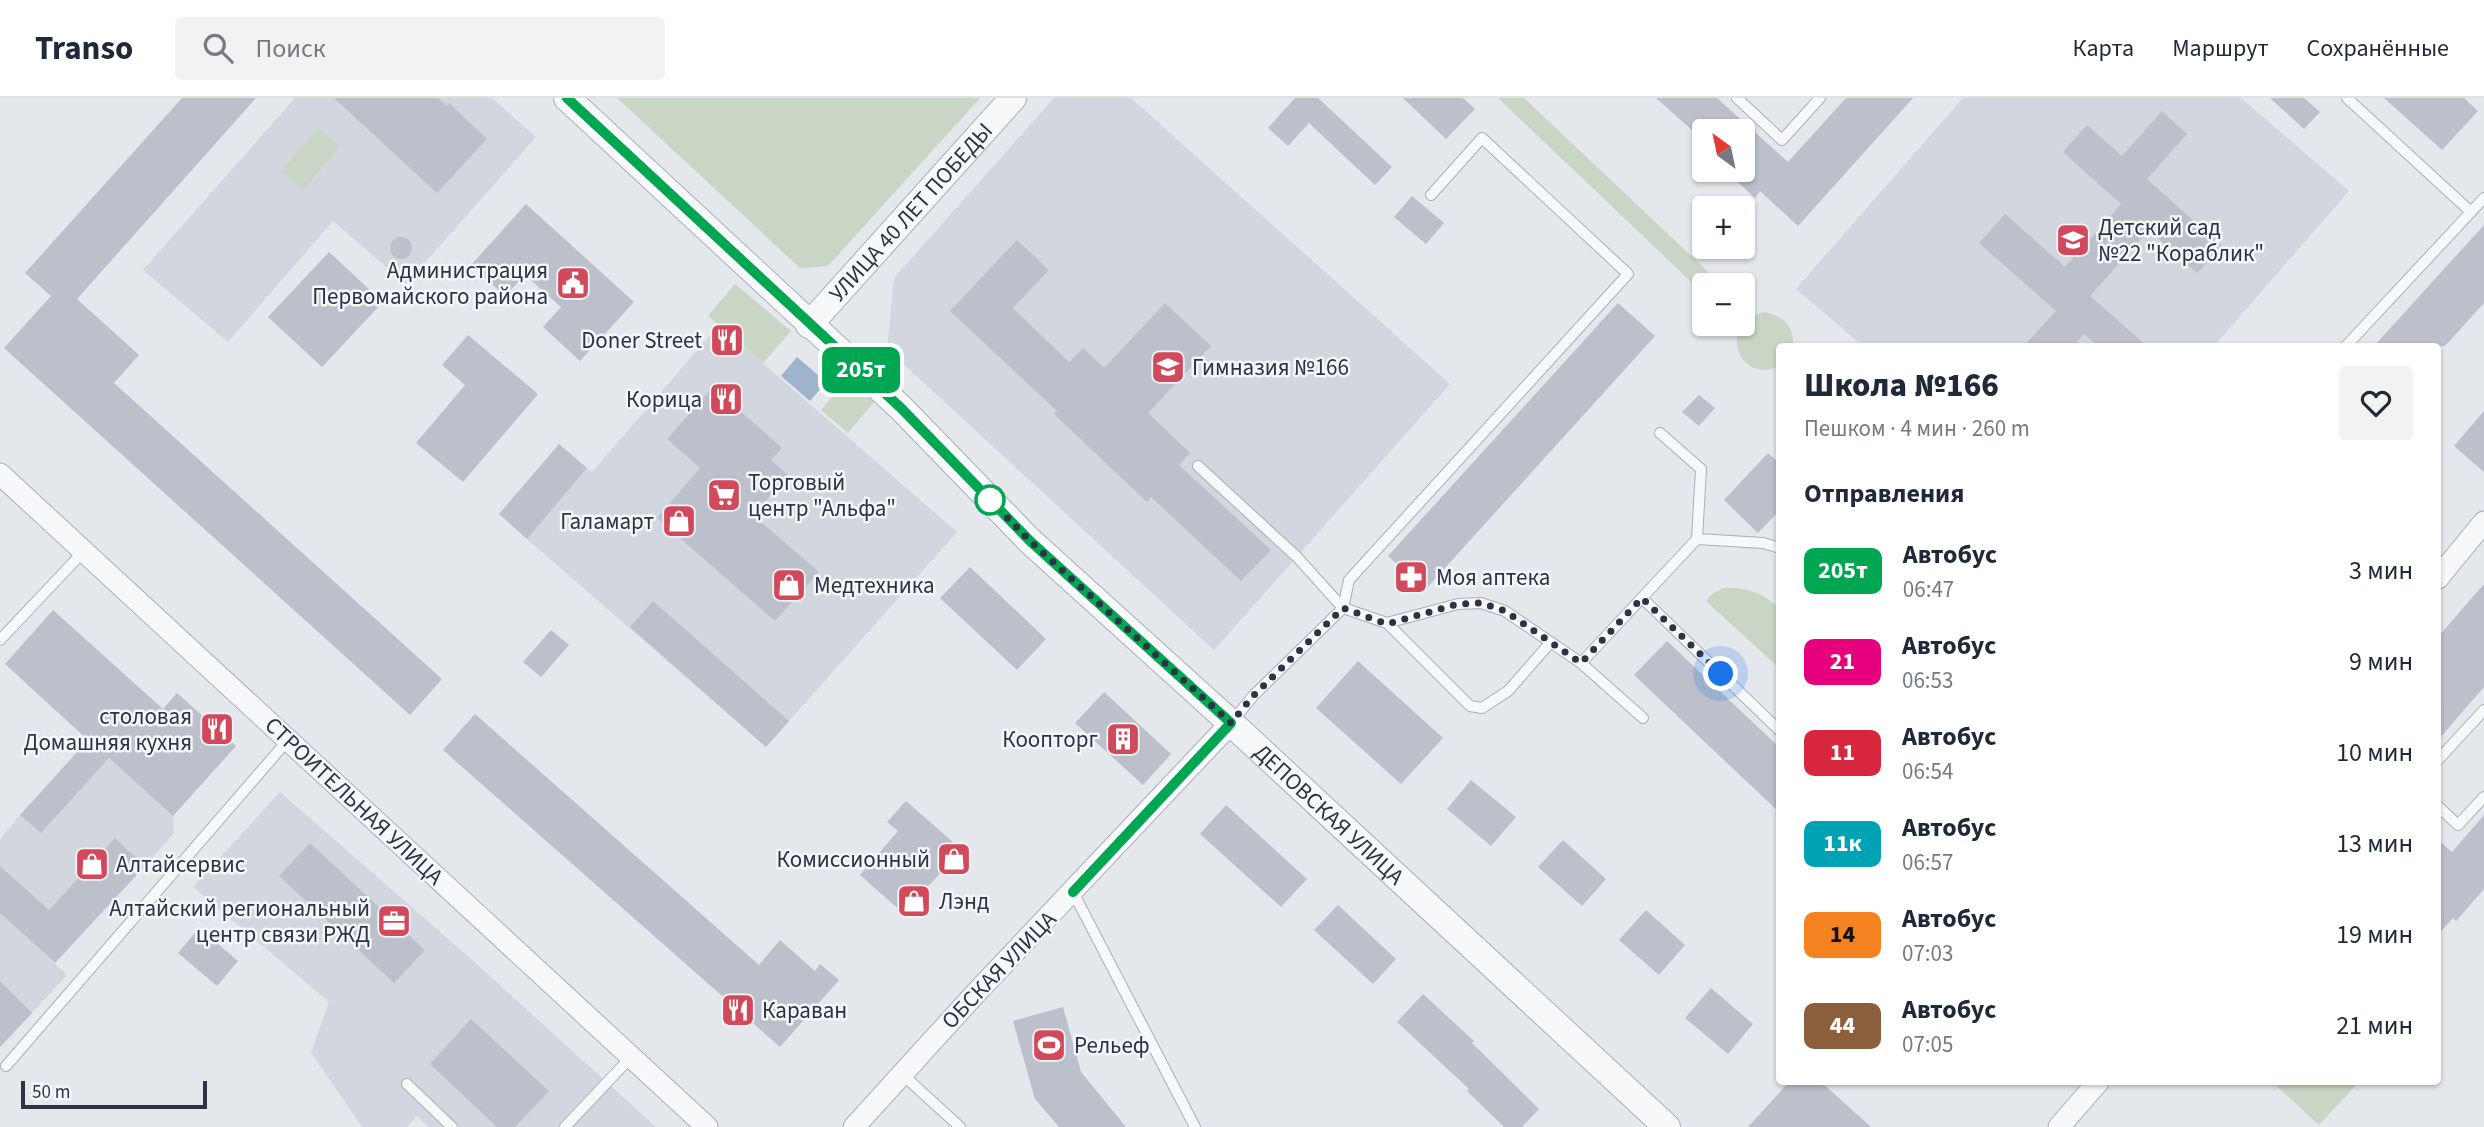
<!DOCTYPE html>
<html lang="ru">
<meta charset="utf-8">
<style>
body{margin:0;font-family:"Source Sans 3",sans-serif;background:#f2f2f3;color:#1f2937;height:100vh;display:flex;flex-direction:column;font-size:26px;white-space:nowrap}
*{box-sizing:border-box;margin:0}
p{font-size:23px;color:#747a83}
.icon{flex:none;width:38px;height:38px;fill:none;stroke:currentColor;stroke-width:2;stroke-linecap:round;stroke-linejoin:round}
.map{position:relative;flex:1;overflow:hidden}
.drawer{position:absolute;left:1776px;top:245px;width:665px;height:742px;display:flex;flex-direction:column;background:#fff;border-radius:7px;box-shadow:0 2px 5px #0004}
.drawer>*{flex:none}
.badge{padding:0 14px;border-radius:10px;font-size:24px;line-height:46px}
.needle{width:46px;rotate:327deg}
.fabs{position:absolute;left:1692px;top:21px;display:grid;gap:14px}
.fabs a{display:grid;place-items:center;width:63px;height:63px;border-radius:7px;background:#fff;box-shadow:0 2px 5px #0004;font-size:35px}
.scale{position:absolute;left:21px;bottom:18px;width:186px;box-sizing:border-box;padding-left:7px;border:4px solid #2b3445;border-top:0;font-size:19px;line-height:24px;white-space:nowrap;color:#2b3445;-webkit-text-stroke:5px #f4f6f9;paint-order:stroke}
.you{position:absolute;width:35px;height:35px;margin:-18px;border:5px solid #fff;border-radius:50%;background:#1a73e8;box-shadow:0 0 0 10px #1a73e833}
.map>.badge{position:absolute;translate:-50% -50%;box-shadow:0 0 0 4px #fff}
h2{padding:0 28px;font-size:26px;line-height:63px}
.round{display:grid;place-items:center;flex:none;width:74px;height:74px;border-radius:7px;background:#f2f2f3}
.overview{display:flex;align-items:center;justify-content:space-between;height:119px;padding:0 28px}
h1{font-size:33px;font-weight:800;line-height:52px}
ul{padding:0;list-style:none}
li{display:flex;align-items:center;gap:21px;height:91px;padding:0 28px}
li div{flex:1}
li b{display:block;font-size:26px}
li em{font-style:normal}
li .badge{min-width:77px;font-weight:700;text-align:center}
header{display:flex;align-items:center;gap:42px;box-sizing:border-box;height:98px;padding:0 35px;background:#fff;border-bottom:2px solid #e0e1e3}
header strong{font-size:33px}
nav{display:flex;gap:38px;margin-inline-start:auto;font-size:24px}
.search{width:490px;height:63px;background:#f2f2f3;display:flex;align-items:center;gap:18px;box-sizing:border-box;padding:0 24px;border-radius:7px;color:#747a83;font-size:26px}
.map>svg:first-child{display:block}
.built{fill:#d2d6de}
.green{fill:#c9d6c5}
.water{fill:#9fb4cc}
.building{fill:#bbc0ca}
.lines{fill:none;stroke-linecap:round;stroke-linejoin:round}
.service-casing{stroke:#a9aeb7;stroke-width:12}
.minor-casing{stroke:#a9aeb7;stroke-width:23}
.tertiary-casing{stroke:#a9aeb7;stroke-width:28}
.service{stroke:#f7f8fa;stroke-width:10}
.minor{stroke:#f7f8fa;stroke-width:21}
.tertiary{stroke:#f7f8fa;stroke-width:26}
.line-casing{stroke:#fff;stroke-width:16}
.line{stroke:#00a651;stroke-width:10}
.walk{stroke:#2b3445;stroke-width:7;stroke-dasharray:0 12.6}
.stop-dot{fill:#fff;stroke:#00a651;stroke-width:3.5}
.labels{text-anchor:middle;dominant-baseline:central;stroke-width:5;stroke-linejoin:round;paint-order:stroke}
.street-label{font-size:23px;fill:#2b3445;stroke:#f4f6f9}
.poi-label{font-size:23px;fill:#2b3445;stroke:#f4f6f9;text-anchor:start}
</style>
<header>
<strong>Transo</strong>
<div class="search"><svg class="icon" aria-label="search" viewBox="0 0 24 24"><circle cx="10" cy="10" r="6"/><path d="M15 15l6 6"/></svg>Поиск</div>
<nav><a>Карта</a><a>Маршрут</a><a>Сохранённые</a></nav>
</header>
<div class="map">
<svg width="2484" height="1029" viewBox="0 0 2484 1029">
<rect width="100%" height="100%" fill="#e4e7ec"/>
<path class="built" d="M295,0H492L536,39L406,186L333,123L228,244L143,172Z
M1054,0H1131L1450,286L1214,552L887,251L894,180Z
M1963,0H2241L2349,93L2214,248H1863L1796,191Z
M719,227L957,434L766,649L527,441L587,370L592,374Z
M109,660L173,718L174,735L145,768L115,740L49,812L0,768V741L20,717L41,735Z
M280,694L471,861L656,1029H429L417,1018L407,1029H362L311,955L329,904L193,789Z
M0,815L67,877L0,949Z"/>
<path class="green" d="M617,0H980L828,168L800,170Z
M1498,0H1524L1722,187H1704V196Z
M318,30L340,49L303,92L281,73Z
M735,186L791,233L763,265L708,218Z
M1765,214C1785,219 1794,228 1793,248H1780V268C1739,288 1715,225 1765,214Z
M847,281L874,304L848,335L821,312Z
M1723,490C1748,489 1762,494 1780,511V571L1706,503L1712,496Z
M2272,984H2359L2319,1027Z"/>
<path class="water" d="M797,259L826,284L810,303L781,278Z"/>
<path class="building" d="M182,0H256L77,201L139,257L114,285L442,581L410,617L4,250L51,198L25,175Z
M334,0H438L447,8L449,5L487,41L437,95Z
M1295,0H1318L1392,69L1375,87L1309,25L1288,48L1268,30Z
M1403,0H1463L1475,11L1446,41Z
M1656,0H1717L1788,64L1846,0H1913L1798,128L1760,93L1755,100L1730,77L1735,72H1743V33H1693Z
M2270,0H2304L2320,14L2304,31Z
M2384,0H2464L2478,13L2442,52Z
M2162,13L2187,36L2147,81L2222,148L2197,175L2149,132L2090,198L2147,248H2098L2084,236L2073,248H2024L2056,213L1979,145L2005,116L2065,169L2121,106L2063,54L2087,27L2122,58Z
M1412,98L1444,125L1426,146L1394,119Z
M526,106L634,204L580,263L543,229L561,209L525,177L505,198L471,167Z
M2484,127V205L2445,248H2374Z
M390 150a11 11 0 1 1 22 0a11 11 0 1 1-22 0Z
M1017,142L1049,172L1013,210L1069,264L1083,250L1104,270L1165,205L1211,248L1148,315L1190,355L1179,367L1271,452L1241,483L1151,399L1147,404L1054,316L1057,313L950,213Z
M329,154L383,204L322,269L268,219Z
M1618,205L1655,238L1425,492L1388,458Z
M468,237L538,296L463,384L416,345L465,287L442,267Z
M713,289L782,350L771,362L788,377L753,417L819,474L775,523L657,420L700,370L667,341Z
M1699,297L1715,310L1699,328L1682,314Z
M2484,313V374L2454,348Z
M559,346L587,370L527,441L499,416Z
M1768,355L1780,366V412L1758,435L1724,402Z
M970,469L1046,541L1017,572L940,500Z
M2484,486V589L2438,642V539Z
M653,503L789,623L766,649L630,529Z
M53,512L163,611L177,595L236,648L173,718L109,660L41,735L20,717L88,642L5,566Z
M551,532L569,547L541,579L523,564Z
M1667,543L1780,650V715L1634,577Z
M1358,563L1443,640L1401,686L1316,610Z
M1104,594L1171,656L1143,687L1075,625Z
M475,616L759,867L780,842L815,873L820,866L839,882L780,949L443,652Z
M1471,682L1516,719L1491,748L1447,711Z
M906,703L962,752L903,815L860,777L898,733L887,724Z
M1226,707L1307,781L1281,809L1200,736Z
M2484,717V791L2456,823L2453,820L2438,837V742L2452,754Z
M115,740L145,768L55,865L0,815V768L49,812Z
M1563,742L1606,781L1582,808L1538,769Z
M310,745L425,852L394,885L279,778Z
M1338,807L1396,861L1373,886L1314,832Z
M1646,812L1685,847L1659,877L1619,842Z
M199,830L238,863L217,888L178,855Z
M0,883L32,915L0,949Z
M1711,890L1753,926L1728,956L1685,920Z
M1423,896L1474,943L1472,945L1539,1011L1522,1029H1504L1467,993L1469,991L1397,924Z
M1063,909L1081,974L1126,1029H1059L1035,1001L1013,923Z
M471,921L549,993L515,1029H497L430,966Z
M1789,984H1821L1871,1029H1748Z"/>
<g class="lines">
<g class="service-casing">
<path id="service" d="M1737,0L1782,42L1820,0
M2347,0L2471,114
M2346,248L2484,100
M1660,335L1701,371L1697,441
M1198,368L1297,459L1343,510L1387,525L1458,506L1481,505L1505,513L1581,565L1697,441L1763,445L1780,450
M1642,500L1780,633
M1387,525L1470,608L1482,610L1508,593L1551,544
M0,542L84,453
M1581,565L1643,620
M1231,625L1253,598L1343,510L1349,482L1628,176L1482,40L1431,97
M2438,662L2484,612
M2438,708L2458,727L2484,699
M1073,794L1195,1029
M6,968L288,642
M902,976L960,1029
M407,986L452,1029
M565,1029L631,959"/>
</g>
<g class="minor-casing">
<path id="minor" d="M0,376L707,1029
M2438,480L2484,424
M854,1029L975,896L1231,625
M2059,1029L2098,984"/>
</g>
<g class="tertiary-casing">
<g id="tertiary">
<path id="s1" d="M567,0L901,310L1030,443L1231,625L1667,1029"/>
<path id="s2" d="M809,227L1013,0"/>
</g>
</g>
<use href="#service" class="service"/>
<use href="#minor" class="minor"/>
<use href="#tertiary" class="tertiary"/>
</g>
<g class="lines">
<g class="line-casing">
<path id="line" d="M567,0L901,310L1030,443L1231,625L1073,794"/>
</g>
<use href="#line" class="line"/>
<path class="walk" d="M990,402L1030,443L1231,625L1253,598L1343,510L1387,526L1458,506L1481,505L1505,513L1581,565L1642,500L1721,576"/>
</g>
<defs>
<g id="school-square" transform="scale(1.75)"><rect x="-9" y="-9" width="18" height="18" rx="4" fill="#d1495b" stroke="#f4f6f9"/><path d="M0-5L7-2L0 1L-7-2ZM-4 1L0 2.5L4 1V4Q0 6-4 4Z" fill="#fff"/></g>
<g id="civic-square" transform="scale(1.75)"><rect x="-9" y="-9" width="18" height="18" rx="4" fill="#d1495b" stroke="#f4f6f9"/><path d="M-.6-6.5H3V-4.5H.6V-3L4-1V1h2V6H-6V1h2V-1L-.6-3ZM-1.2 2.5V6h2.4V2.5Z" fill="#fff"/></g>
<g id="restaurant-square" transform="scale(1.75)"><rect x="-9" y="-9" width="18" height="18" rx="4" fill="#d1495b" stroke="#f4f6f9"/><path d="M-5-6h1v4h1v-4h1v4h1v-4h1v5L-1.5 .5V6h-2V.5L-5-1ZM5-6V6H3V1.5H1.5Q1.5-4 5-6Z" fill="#fff"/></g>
<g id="supermarket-square" transform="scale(1.75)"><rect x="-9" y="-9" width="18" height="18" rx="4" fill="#d1495b" stroke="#f4f6f9"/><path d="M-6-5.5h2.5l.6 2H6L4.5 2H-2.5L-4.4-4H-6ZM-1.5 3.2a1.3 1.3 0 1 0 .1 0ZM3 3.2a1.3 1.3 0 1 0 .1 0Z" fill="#fff"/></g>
<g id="shop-square" transform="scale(1.75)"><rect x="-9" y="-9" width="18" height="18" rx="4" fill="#d1495b" stroke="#f4f6f9"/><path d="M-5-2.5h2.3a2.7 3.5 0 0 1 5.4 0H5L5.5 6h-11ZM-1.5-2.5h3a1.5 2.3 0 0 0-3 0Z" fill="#fff"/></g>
<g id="pharmacy-square" transform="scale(1.75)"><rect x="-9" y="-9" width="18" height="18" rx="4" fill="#d1495b" stroke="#f4f6f9"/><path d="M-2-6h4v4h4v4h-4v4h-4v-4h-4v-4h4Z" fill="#fff"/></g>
<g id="building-square" transform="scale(1.75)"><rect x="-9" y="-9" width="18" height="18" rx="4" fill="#d1495b" stroke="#f4f6f9"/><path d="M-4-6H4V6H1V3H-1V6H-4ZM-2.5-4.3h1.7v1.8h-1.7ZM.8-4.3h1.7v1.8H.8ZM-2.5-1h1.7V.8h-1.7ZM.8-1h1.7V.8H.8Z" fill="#fff"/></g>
<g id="office-square" transform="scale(1.75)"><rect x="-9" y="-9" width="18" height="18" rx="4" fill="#d1495b" stroke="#f4f6f9"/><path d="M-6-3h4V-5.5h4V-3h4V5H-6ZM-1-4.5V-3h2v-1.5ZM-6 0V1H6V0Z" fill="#fff"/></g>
<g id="stadium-square" transform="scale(1.75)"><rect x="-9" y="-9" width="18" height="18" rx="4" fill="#d1495b" stroke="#f4f6f9"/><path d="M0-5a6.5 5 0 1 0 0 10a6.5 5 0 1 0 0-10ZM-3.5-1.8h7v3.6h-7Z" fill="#fff"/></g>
</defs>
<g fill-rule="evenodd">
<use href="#school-square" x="2073" y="142"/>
<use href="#civic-square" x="573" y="185"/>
<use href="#restaurant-square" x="727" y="242"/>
<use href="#school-square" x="1168" y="269"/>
<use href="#restaurant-square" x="726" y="301"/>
<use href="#supermarket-square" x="724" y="397"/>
<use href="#shop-square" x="679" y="423"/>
<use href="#pharmacy-square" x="1411" y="479"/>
<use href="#shop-square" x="789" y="487"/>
<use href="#restaurant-square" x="217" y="631"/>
<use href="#building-square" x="1123" y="641"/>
<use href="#shop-square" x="954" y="761"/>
<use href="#shop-square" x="92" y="766"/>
<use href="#shop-square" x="914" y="803"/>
<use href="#office-square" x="394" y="823"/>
<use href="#restaurant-square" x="738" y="912"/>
<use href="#stadium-square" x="1049" y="947"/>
</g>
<circle class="stop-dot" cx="990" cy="402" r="14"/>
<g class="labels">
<g class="street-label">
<text stroke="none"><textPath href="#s2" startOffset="152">УЛИЦА 40 ЛЕТ ПОБЕДЫ</textPath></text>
<text transform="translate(354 703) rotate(43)">СТРОИТЕЛЬНАЯ УЛИЦА</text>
<text stroke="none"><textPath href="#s1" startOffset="1046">ДЕПОВСКАЯ УЛИЦА</textPath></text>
<text transform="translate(999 872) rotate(-46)">ОБСКАЯ УЛИЦА</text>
</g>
<g class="poi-label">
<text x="2098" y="129">Детский сад<tspan x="2098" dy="26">№22 "Кораблик"</tspan></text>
<text x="548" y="172" text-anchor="end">Администрация<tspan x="548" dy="26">Первомайского района</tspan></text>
<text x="702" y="242" text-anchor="end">Doner Street</text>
<text x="1192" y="269">Гимназия №166</text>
<text x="702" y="301" text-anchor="end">Корица</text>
<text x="748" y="384">Торговый<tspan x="748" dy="26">центр "Альфа"</tspan></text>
<text x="654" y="423" text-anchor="end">Галамарт</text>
<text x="1436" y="479">Моя аптека</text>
<text x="814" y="487">Медтехника</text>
<text x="192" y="618" text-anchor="end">столовая<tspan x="192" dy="26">Домашняя кухня</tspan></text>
<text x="1098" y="641" text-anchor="end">Коопторг</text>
<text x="930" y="761" text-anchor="end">Комиссионный</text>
<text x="116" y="766">Алтайсервис</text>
<text x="939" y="803">Лэнд</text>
<text x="370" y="810" text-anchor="end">Алтайский региональный<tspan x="370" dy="26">центр связи РЖД</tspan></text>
<text x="762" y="912">Караван</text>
<text x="1074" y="947">Рельеф</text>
</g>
</g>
</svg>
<div class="fabs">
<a><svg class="needle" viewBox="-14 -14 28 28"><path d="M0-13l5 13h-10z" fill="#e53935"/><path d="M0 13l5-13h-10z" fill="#747a83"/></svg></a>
<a>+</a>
<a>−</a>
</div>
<div class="scale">50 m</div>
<div class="you" style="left:1721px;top:576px"></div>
<b class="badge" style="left:861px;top:272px;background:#00a651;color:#fff">205т</b>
<section class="drawer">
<div class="overview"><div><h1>Школа №166</h1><p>Пешком · 4 мин · 260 m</p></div><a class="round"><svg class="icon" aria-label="heart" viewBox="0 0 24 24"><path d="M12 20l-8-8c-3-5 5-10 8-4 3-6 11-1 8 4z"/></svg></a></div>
<h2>Отправления</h2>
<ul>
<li><span class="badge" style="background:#00a651;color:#fff">205т</span><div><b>Автобус</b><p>06:47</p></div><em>3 мин</em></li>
<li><span class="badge" style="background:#e6007e;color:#fff">21</span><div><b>Автобус</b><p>06:53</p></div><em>9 мин</em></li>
<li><span class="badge" style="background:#d7263d;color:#fff">11</span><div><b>Автобус</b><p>06:54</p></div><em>10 мин</em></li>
<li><span class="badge" style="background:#00a3b4;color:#fff">11к</span><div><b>Автобус</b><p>06:57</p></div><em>13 мин</em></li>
<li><span class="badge" style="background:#f58220;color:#111">14</span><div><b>Автобус</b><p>07:03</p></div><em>19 мин</em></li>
<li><span class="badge" style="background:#8b5e3c;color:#fff">44</span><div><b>Автобус</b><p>07:05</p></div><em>21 мин</em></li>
</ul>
</section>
</div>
